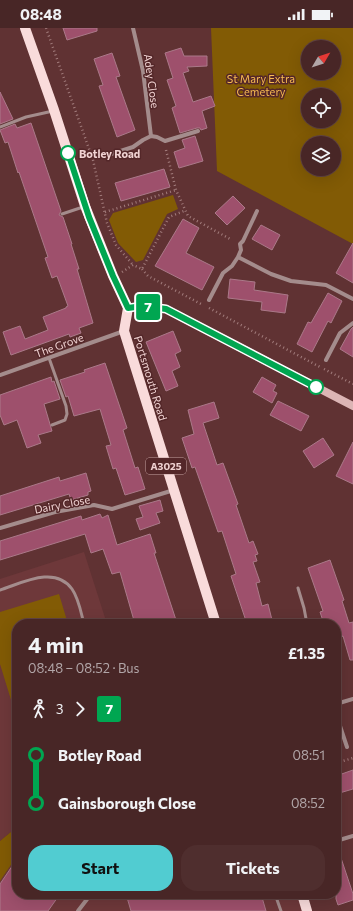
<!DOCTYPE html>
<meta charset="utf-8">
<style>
body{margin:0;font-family:Commissioner,sans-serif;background:#4f2e2e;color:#f1f3f6;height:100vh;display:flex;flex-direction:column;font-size:15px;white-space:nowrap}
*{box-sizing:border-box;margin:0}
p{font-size:13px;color:#b1a5a7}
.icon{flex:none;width:22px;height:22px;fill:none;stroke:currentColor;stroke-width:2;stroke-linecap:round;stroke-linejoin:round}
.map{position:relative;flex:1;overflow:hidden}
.details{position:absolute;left:12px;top:591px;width:329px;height:280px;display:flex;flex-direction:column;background:#482626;border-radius:16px;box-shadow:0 4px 16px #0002,0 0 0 1px #604343}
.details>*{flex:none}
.badge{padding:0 8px;border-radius:3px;font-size:14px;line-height:26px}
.needle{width:26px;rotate:51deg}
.tools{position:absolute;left:301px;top:12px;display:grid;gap:8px}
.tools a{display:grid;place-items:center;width:40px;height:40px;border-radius:50%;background:#482626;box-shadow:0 4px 16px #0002,0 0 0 1px #604343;font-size:20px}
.map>.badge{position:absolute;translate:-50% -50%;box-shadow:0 0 0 2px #fff}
.legs{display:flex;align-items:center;gap:6px;height:44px;padding:0 16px;font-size:13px}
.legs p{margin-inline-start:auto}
.head{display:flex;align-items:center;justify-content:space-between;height:68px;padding:0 16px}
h1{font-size:22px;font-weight:700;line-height:30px}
.action{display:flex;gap:8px;margin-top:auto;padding:8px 16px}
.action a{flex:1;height:46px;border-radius:16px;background:#51ccd1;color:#111;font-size:16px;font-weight:700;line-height:46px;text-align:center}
.action a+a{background:#4f2e2e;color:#f1f3f6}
ul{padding:0 16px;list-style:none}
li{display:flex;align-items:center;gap:14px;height:48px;font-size:15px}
li i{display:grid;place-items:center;width:6px;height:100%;margin:0 5px;background:currentColor}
li i::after{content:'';width:10px;height:10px;margin:-5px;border:3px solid;border-radius:50%;background:#482626}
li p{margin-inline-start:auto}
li:first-child i{background:linear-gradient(#0000 50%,currentColor 0)}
li:last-child i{background:linear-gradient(currentColor 50%,#0000 0)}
.status{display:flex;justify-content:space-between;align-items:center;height:28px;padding:0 20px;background:#482626;direction:ltr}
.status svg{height:11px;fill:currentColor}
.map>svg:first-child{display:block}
.built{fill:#6e383a}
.green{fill:#825b05;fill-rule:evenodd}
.building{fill:#9e506c;stroke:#ab7989}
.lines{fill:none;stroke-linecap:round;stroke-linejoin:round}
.path{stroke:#a27c7c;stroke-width:2.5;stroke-dasharray:1 3;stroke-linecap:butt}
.service{stroke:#a48c8c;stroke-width:3}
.minor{stroke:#a48c8c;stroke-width:4}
.secondary{stroke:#dcb5b5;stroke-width:8}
.primary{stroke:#f9dbdb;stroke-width:10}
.line-1-casing{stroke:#fff;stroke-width:9}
.line-1{stroke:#00a651;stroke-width:6}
.stop-1-dot{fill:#fff;stroke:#00a651;stroke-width:2}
.labels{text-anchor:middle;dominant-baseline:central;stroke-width:3;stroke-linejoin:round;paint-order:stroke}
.shield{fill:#542729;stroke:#c19f9f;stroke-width:1}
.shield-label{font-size:10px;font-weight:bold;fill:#f0d2d2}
.park-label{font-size:11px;fill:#f7bb51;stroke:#542729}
.street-label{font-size:11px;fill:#f0d2d2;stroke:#542729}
.stop-label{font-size:11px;font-weight:bold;fill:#f0d2d2;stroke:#542729;text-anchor:start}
</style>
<div class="status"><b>08:48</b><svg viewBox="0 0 49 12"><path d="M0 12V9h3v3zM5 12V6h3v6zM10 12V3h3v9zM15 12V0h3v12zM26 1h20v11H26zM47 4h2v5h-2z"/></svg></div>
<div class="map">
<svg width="353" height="883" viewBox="0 0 353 883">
<rect width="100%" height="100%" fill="#603233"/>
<path class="built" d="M84,524L107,596H17V799L0,813V551Z
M17,828V866H299L305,883H0V853Z"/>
<path class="green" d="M211,0H353V216L217,143ZM308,19H334V45H308ZM308,67H334V93H308ZM308,115H334V141H308Z
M173,167L178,181L167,186L143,232L136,234L118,215L109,192L113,185Z
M59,566L68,596H17V684L15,685L0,636V584Z
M17,799V828L0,853V813Z"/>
<path class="building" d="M63,0H97V3L67,12Z
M181,20L184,28H207V38L187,39L189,43L183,45L193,74L211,68L215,78L202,83L207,100L201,102L200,100H197L180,105L172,80L176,78L167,52L173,50L165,25Z
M112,25L120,48L116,49L135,102L117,109L99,58L103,57L94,31Z
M0,64L13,91L0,96Z
M31,95L61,183L59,187L63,189L72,216H71L79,241H77L93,295L79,300L81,305L70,309L69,306L11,327L3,304L20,298L25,311L48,302L43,289L66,280V279L68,278L57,248L52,250L45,230L48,229L19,144L18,145L8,114L5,115L0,102L15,96L17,100Z
M195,108L203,133L179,140L174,124L185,120L182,112Z
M164,141L170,159L121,173L115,155Z
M233,168L245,180L227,197L215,185Z
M183,191L199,200L186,225L214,239L202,262L155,238Z
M261,197L280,207L272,222L252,211Z
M353,215V255L336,245Z
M230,251L255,254L254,262L288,267L285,285L261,282L262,274L228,270Z
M328,265L342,273L331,295L328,293L312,324L297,316L308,294L311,295Z
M353,299V329L340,321L351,301Z
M173,303L181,323L175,326L180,339L172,343L178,358L166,363L146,314Z
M105,335L127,400L123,402L135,440L138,439L145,461L125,467L116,440L113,441L106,418L111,417L100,381L74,388L68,368L66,369L60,352L85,344L84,342Z
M51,349L52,354L54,353L60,371L44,376L52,403L38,407L41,415L27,420L17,392L4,397L0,387V367Z
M262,349L276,357L273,363L277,365L272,375L253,364Z
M278,373L309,388L301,403L270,387Z
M214,374L219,390L203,395L217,437L223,435L238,476L236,477L249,515L253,513L258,526L255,527L257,533L253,534L260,554L256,555L262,578L268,576L272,592L258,596H247L231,548L236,546L222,503L218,504L195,439L192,440L182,410L194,406L188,382Z
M323,410L334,427L314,440L303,423Z
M353,414V456L336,448Z
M86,445L91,463L88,464V467L71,472L69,466L0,487V468L59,449L60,453Z
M160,472L163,483L156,485L160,495L140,502L136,491L143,489L139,478Z
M100,486L102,490L108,487L117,517L150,506L156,525H154L176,592L165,596L163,591L147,596H135L120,544L112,546L103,521L91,525L85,506L0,532V513L81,488L82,492Z
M330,532L344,572L342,573L349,595L353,594V632H350L343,608L336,611V596H324L320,584L323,583L308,540Z
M353,742V761L336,766V748Z
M338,821L353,866V872L338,877L336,871V822Z
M17,831V866H60L48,883H0V856Z
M126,866H261L266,883H131Z"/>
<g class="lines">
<path class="path" d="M46,0L93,132L107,195L116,217L133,237
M166,122L176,162L188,188L232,212
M105,184L176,162
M142,241L148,248L201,276
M122,244L133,237L142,241L169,189L184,183
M209,280L320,339
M324,341L353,356
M336,735L353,730"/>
<path class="service" d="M0,99L26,89L53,83
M62,186L83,179
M49,330L66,378L67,386L65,392L52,397
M298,560L304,580L307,596
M0,562C22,555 55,537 72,561C79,571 81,585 84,596
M275,866L281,883"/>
<path class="minor" d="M133,0L143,43L151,108L157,109L165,113L198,103
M105,128L133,119L143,112L151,108
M257,183L243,213L240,216L241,222L238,229L271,246L291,253L326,257L353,271
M209,272L223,245L232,238L238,229
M326,332L340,305L353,295
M0,347L124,303
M0,500L55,484L94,477L112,481L174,462
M336,676L353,671
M336,686L347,719
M336,813L353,808
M78,883L91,866"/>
<path class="secondary" d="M128,280L143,278L166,281L353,378"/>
<path class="primary" d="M25,0L54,82L85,178L113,248L128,280L124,303L216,596
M302,866L307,883"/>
</g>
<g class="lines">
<g class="line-1-casing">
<path id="line-1" d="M68,125L89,189L113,248L128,280L143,278L166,281L316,359"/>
</g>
<use href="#line-1" class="line-1"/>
</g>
<g class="stop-1-dot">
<circle cx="68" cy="125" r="7"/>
<circle cx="316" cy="359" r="7"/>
</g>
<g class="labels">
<rect class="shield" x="146" y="430" width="40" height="16" rx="3"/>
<g class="shield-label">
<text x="166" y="438">A3025</text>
</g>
<g class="park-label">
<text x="261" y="50">St Mary Extra<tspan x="261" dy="13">Cemetery</tspan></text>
</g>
<g class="street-label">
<text transform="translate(152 53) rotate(82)">Adey Close</text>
<text transform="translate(59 317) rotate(-20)">The Grove</text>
<text transform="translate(151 350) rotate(73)">Portsmouth Road</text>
<text transform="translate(62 476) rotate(-11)">Dairy Close</text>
</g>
<g class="stop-label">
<text x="79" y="125">Botley Road</text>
</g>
</g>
</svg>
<div class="tools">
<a><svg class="needle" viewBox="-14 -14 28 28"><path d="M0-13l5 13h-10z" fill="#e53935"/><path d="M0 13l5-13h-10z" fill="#b1a5a7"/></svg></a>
<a><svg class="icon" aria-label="locate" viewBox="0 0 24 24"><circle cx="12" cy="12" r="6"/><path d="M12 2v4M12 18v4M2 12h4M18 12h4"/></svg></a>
<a><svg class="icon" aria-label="layers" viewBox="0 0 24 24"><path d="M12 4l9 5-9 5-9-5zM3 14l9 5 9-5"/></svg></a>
</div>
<b class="badge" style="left:148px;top:279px;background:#00a651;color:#fff">7</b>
<section class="details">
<div class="head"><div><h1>4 min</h1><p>08:48 – 08:52 · Bus</p></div><b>£1.35</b></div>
<div class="legs"><svg class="icon" aria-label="walk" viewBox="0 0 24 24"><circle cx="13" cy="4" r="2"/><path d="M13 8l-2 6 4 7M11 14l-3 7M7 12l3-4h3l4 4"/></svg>3<svg class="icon" aria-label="forward" viewBox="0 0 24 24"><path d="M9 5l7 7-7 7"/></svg><b class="badge" style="background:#00a651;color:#fff">7</b></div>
<ul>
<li><i style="color:#00a651"></i><b>Botley Road</b><p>08:51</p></li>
<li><i style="color:#00a651"></i><b>Gainsborough Close</b><p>08:52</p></li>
</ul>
<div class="action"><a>Start</a><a>Tickets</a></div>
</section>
</div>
